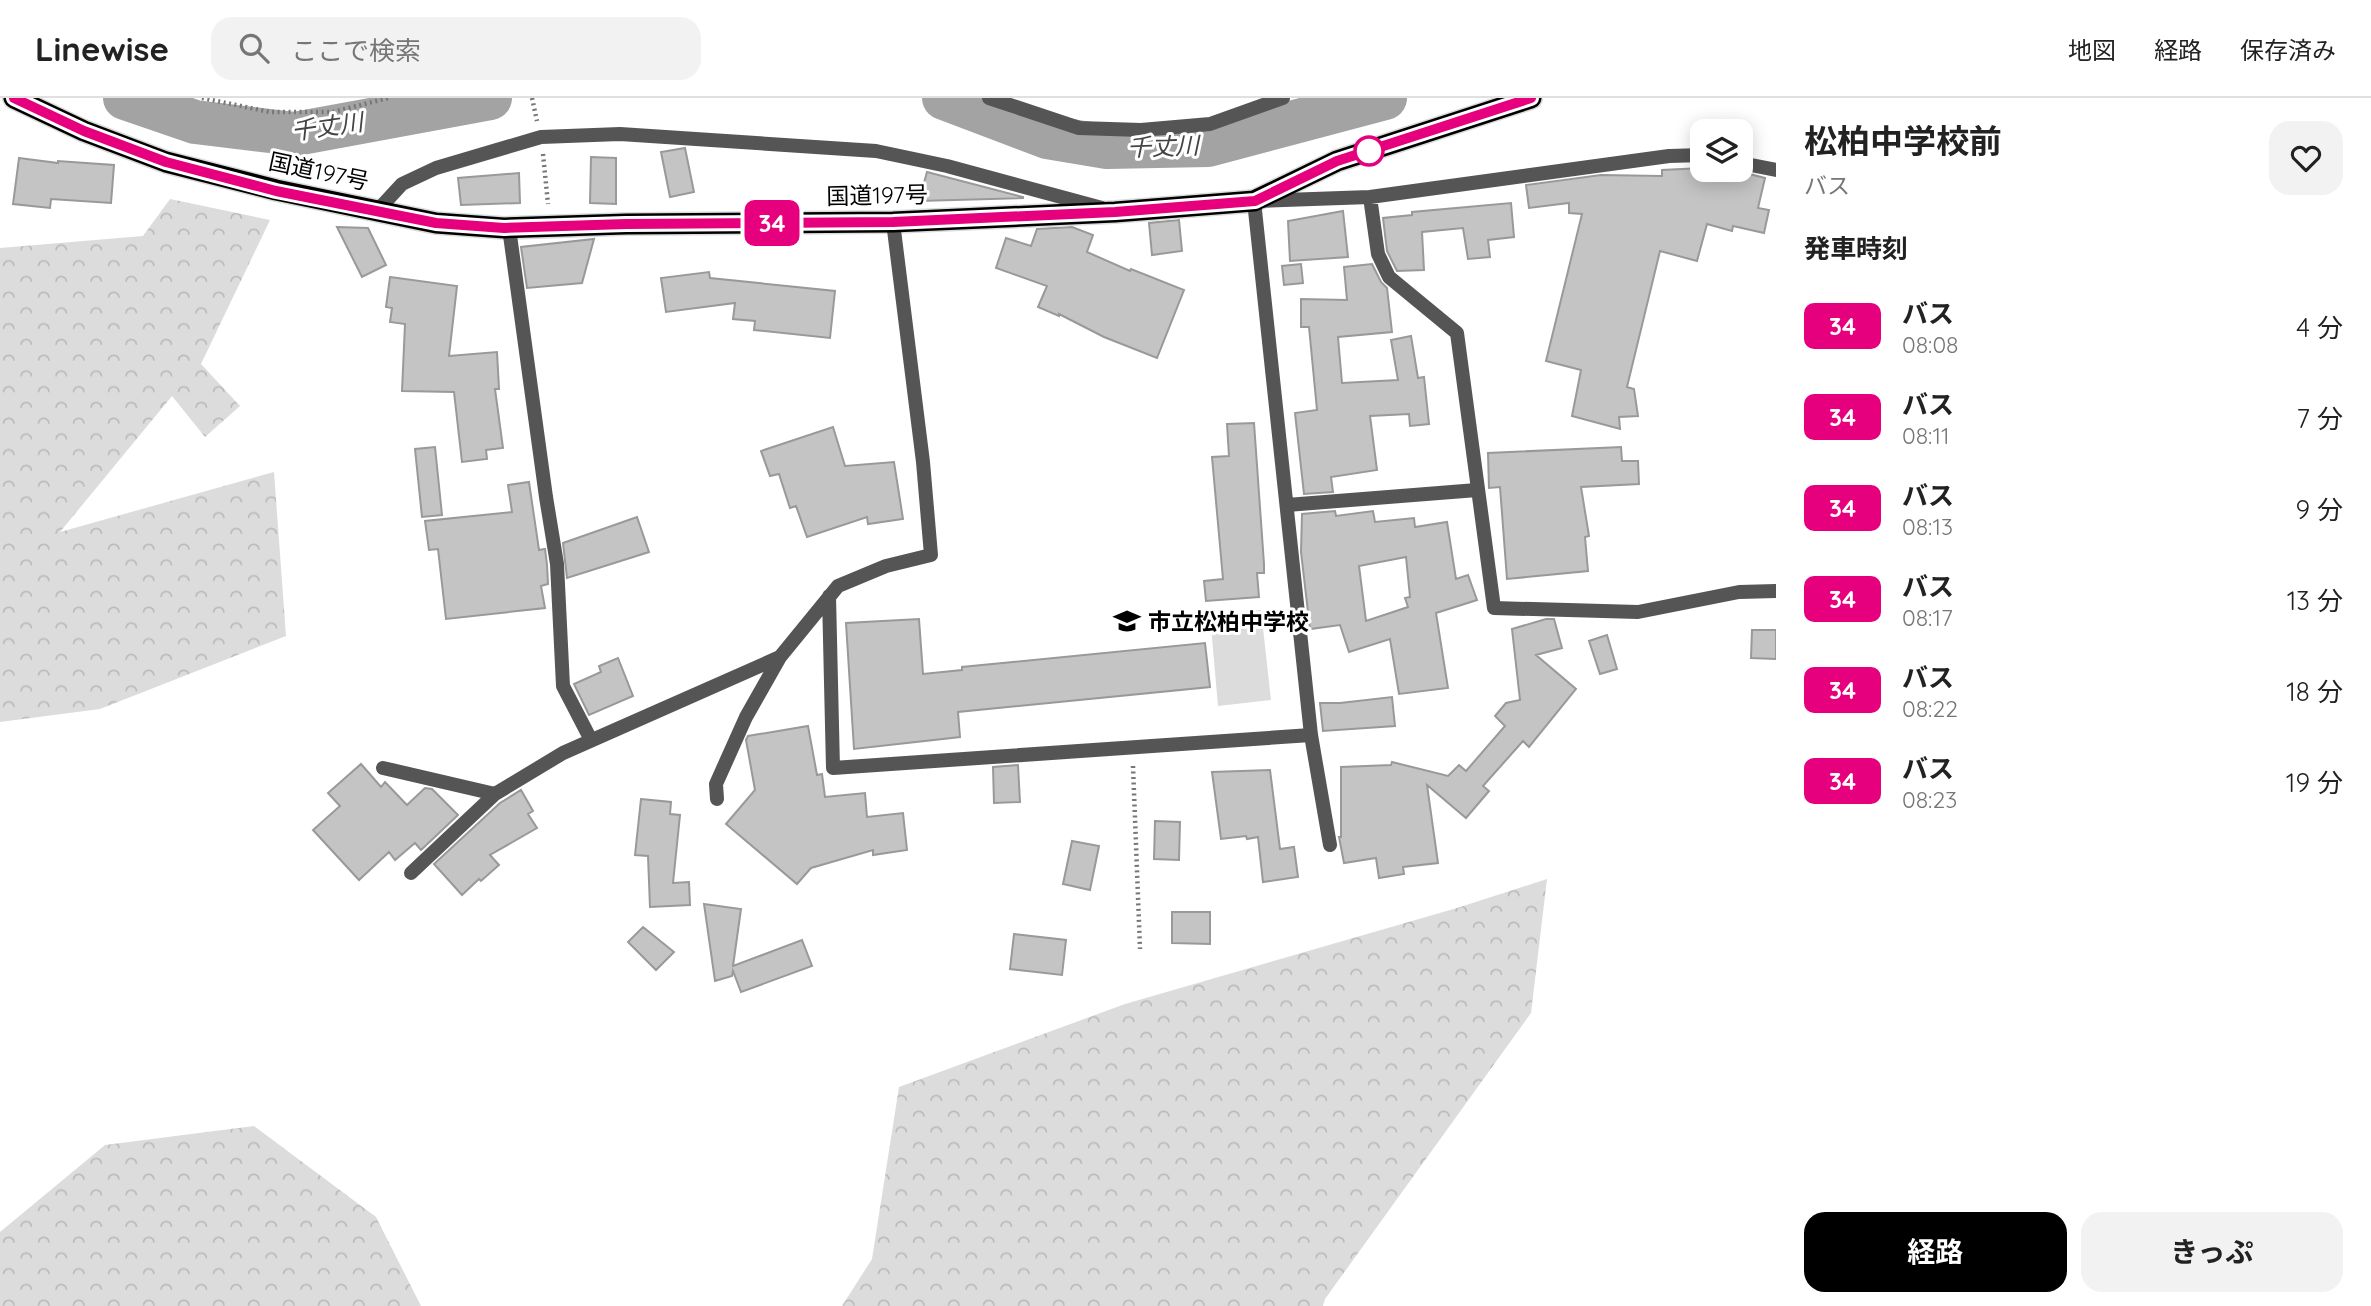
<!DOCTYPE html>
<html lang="ja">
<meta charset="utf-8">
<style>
body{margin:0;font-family:Quicksand,"Noto Sans JP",sans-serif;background:#f2f2f2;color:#222;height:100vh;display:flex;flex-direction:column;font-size:26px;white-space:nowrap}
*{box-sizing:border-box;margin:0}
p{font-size:23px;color:#767676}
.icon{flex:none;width:38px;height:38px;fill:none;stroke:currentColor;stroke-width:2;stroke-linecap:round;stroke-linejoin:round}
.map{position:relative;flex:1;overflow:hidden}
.side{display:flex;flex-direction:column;background:#fff;width:595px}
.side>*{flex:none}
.badge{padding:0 14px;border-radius:10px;font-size:24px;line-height:46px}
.buttons{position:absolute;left:1690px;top:21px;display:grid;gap:14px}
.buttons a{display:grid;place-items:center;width:63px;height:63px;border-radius:14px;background:#fff;box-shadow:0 4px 18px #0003;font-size:35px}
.map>.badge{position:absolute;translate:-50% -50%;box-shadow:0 0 0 4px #fff}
h2{padding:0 28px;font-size:26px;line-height:63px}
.round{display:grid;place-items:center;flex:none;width:74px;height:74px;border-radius:21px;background:#f2f2f2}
.headline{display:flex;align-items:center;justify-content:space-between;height:119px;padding:0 28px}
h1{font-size:33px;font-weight:700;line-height:52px}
.button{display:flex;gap:14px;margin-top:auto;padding:14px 28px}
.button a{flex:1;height:80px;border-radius:21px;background:#000;color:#fff;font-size:28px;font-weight:700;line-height:80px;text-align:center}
.button a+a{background:#f2f2f2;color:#222}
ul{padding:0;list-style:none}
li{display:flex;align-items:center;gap:21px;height:91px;padding:0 28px}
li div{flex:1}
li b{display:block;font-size:26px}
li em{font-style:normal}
li .badge{min-width:77px;font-weight:700;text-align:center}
header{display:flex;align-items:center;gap:42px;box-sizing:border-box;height:98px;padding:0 35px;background:#fff;border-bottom:2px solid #e0e0e0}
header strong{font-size:33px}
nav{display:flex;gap:38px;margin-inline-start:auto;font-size:24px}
.search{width:490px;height:63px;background:#f2f2f2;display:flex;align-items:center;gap:18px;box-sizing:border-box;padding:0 24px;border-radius:21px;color:#767676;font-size:26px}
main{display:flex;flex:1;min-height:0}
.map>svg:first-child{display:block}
.green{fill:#dcdcdc}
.forest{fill:url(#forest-crowns)}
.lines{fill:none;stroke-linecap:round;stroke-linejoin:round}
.river{stroke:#a3a3a3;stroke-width:44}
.building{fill:#c4c4c4;stroke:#999;stroke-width:2;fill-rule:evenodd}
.highway-casing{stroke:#dbdbdb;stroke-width:24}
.path{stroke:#777;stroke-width:4.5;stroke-dasharray:2 3.5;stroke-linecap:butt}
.street{stroke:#555;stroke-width:14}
.highway{stroke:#000;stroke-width:21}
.line-casing{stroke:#fff;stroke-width:16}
.line{stroke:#e6007e;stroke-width:10}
.stop-dot{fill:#fff;stroke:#e6007e;stroke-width:3.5}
.labels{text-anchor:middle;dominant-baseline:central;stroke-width:6;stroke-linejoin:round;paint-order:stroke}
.street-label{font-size:23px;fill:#000;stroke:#fff}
.poi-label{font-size:23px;font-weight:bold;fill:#000;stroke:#fff;text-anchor:start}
.water-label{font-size:24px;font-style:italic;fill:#444;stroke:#fff}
</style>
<header>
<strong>Linewise</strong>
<div class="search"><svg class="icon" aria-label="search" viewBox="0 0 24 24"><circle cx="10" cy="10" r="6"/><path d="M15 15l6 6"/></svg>ここで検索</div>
<nav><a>地図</a><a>経路</a><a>保存済み</a></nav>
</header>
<main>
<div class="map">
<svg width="1776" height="1208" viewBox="0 0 1776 1208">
<defs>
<pattern id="forest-crowns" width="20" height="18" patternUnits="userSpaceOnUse" patternTransform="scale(1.75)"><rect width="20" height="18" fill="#dcdcdc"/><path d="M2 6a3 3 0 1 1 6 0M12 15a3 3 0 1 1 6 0" fill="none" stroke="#bbb"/></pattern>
</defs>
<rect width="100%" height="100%" fill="#fff"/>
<path class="green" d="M1261,512L1271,602L1218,608L1210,517Z"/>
<path class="forest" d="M170,101L270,122L201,266L240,308L205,339L172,298L60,434L274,374L286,538L100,611L0,624V150L143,138Z
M1547,781L1531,915L1325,1201L1323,1208H842L872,1161L899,989L1125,906L1457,810Z
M254,1028L376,1119L421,1208H0V1134L105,1047Z"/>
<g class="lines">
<path class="river" d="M125,0L195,24L295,36L490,0
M944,0L1047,39L1107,49L1208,47L1385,0"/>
</g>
<path class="building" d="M685,50L694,94L670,99L661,54Z
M591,59L616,60V106L590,105Z
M19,60L58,65V63L114,67L111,105L51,101L50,110L13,106Z
M1703,70L1734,72L1765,80L1758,110L1769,112L1764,135L1733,128L1732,133L1707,126L1697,163L1660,153L1627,289L1634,291L1638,318L1619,319L1620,331L1572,318L1581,272L1546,263L1582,116L1569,115V105L1529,110L1526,87L1601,77L1662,78V72Z
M927,74L1023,99V100L919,103Z
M519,75L520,105L461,107L458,80Z
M1511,105L1514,139L1488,142L1490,159L1468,161L1463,130L1422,134L1424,172L1397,173L1387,153L1383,120L1412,117V114Z
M1343,113L1348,159L1290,163L1288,123Z
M1179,122L1182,153L1152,157L1149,125Z
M337,129L368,130L386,167L362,179Z
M1072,129L1093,137L1087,154L1130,173L1131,171L1184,192L1157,260L1104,239L1059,216V218L1038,209L1047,188L996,170L1006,140L1031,148L1037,131Z
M594,141L582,185L527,190L521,149Z
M1301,166L1303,185L1284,187L1282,168Z
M1372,166L1381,184L1387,190L1392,234L1338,239L1342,285L1398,282L1391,242L1411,238L1418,280L1424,279L1429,326L1410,328L1409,316L1370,318L1377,372L1331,379L1333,394L1304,396L1295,315L1317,312L1309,229H1301V201L1347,202L1344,169Z
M709,174L710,180L835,193L830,240L754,232L755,223L733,221L735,205L666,214L661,180Z
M390,179L457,188L449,258L497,254L499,291H495L503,350L486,352L487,361L462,364L454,294L402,293L405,226L390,224L392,210L386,209Z
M1254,325L1264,466V475H1257L1259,499L1206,503L1204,483L1223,481L1212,359L1229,358L1227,326Z
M833,329L845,368L894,364L903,421L868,426L867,419L807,439L796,408L790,410L779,376L770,378L761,353Z
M435,349L442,417L422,419L415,351Z
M1621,349L1622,363H1638L1639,386L1581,389L1589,438L1585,439L1588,473L1507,481L1500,389L1489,390L1488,355Z
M529,384L539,452L545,451L547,467L548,486L541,488L545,510L446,521L438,451L429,452L425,423L512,414L508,387Z
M1335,413L1336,418L1373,413L1375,424L1414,420L1415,429L1447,424L1456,481L1468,477L1477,502L1436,515L1448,590L1399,596L1390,541L1349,554L1340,527L1310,531L1301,454L1302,416ZM1406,459L1410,499L1405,500L1408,509L1366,523L1359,468Z
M637,419L649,454L567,480L563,445Z
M919,521L923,576L962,572V569L1205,545L1210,589L958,614L960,639L854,651L846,525Z
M1546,521H1554L1562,550L1536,557L1576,591L1529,649L1523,643L1483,688L1489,693L1466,720L1427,687L1438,765L1403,769L1404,776L1379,780L1376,760L1344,765L1339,739H1341V669L1391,667L1392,664L1448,678L1459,667L1466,673L1505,628L1495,618L1506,605L1520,602L1512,531Z
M1752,532H1776V561L1751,560Z
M1607,537L1617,571L1600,576L1589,543Z
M618,560L633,598L589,617L574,586L601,574L599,568Z
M1392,599L1395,628L1323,633L1320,605H1340Z
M808,628L817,677L822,676L825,699L865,695L867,719L903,715L907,752L873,757V752L811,770L797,786L726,726L755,692L746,642L748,638Z
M361,666L381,689L385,684L407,707L425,690L432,691L458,717L421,752L415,745L395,762L389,754L359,782L313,732L340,708L328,695Z
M1018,667L1020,704L994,705L993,669Z
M1270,672L1280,751L1294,749L1298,779L1263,784L1258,739L1247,741L1246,738L1221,741L1212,674Z
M521,692L533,713L528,716L537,730L490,757L499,767L481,783L479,781L462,797L434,766L500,705Z
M641,701L671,704L670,716L680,717L673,785L689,784L690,807L650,809L648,758L635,757Z
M1155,723L1180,724L1179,762L1154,761Z
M1072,743L1099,748L1090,792L1063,786Z
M704,806L741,811L733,868L802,842L812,868L741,894L733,873L732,878L715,883Z
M1172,814H1210V846L1172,845Z
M643,829L674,854L656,872L628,844Z
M1014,836L1066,842L1062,877L1010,871Z"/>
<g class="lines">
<g class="highway-casing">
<path id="highway" d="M14,0L84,33L166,64L276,92L436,125L504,130L626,126L893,124L1115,114L1254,103L1337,63L1531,0"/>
</g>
<path class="path" d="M202,0L270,14H333L388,0
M532,0L537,23
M543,56L548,106
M1133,668L1140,851"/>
<path class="street" d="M989,0L1079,30L1141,32L1210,26L1283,0
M1741,65L1776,72
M1370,99L1378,156L1389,179L1457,235L1494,510L1638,514L1739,494L1776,493
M378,112L402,86L436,70L541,39L620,36L876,53L947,68L1102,110
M509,130L546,399L557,466L563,588L591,642
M1287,407L1477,392
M829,498L833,670L1311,637
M383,670L495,696L563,655L780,559
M717,701L716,686L746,619L780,559L838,488L886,468L931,457L923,364L893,124
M1330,747L1311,637L1254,103L1370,99L1669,58L1703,57
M411,775L495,696"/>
<use href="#highway" class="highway"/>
</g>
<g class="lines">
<g class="line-casing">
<path id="line" d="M14,0L84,33L166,64L276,93L436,125L504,130L626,126L893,124L1115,114L1255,103L1337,63L1531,0"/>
</g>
<use href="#line" class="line"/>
</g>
<defs>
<g id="school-bare" transform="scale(2.1)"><path d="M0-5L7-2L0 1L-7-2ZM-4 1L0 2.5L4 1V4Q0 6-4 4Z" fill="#000" stroke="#fff" stroke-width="2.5" paint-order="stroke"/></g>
</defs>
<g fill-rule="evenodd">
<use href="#school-bare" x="1127" y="523"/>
</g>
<circle class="stop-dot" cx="1369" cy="53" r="14"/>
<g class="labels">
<g class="street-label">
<text transform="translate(319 73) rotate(12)">国道197号</text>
<text transform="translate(877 97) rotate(-1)">国道197号</text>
</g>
<g class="poi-label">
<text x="1148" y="523">市立松柏中学校</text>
</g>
<g class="water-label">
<text transform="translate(327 28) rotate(-8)">千丈川</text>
<text transform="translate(1163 48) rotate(-2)">千丈川</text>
</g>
</g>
</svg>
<div class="buttons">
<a><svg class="icon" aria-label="layers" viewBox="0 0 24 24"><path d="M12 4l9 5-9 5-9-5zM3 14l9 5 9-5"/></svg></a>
</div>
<b class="badge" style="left:772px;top:125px;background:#e6007e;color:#fff">34</b>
</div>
<section class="side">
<div class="headline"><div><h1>松柏中学校前</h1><p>バス</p></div><a class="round"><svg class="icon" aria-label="heart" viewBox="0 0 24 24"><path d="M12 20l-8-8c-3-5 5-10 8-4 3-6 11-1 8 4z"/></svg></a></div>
<h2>発車時刻</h2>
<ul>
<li><span class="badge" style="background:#e6007e;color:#fff">34</span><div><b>バス</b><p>08:08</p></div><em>4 分</em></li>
<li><span class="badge" style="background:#e6007e;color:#fff">34</span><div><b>バス</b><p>08:11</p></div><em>7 分</em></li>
<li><span class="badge" style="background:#e6007e;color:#fff">34</span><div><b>バス</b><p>08:13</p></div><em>9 分</em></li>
<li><span class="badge" style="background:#e6007e;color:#fff">34</span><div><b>バス</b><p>08:17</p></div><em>13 分</em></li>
<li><span class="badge" style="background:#e6007e;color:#fff">34</span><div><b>バス</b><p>08:22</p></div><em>18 分</em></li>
<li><span class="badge" style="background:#e6007e;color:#fff">34</span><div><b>バス</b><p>08:23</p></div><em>19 分</em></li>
</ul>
<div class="button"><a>経路</a><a>きっぷ</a></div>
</section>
</main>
